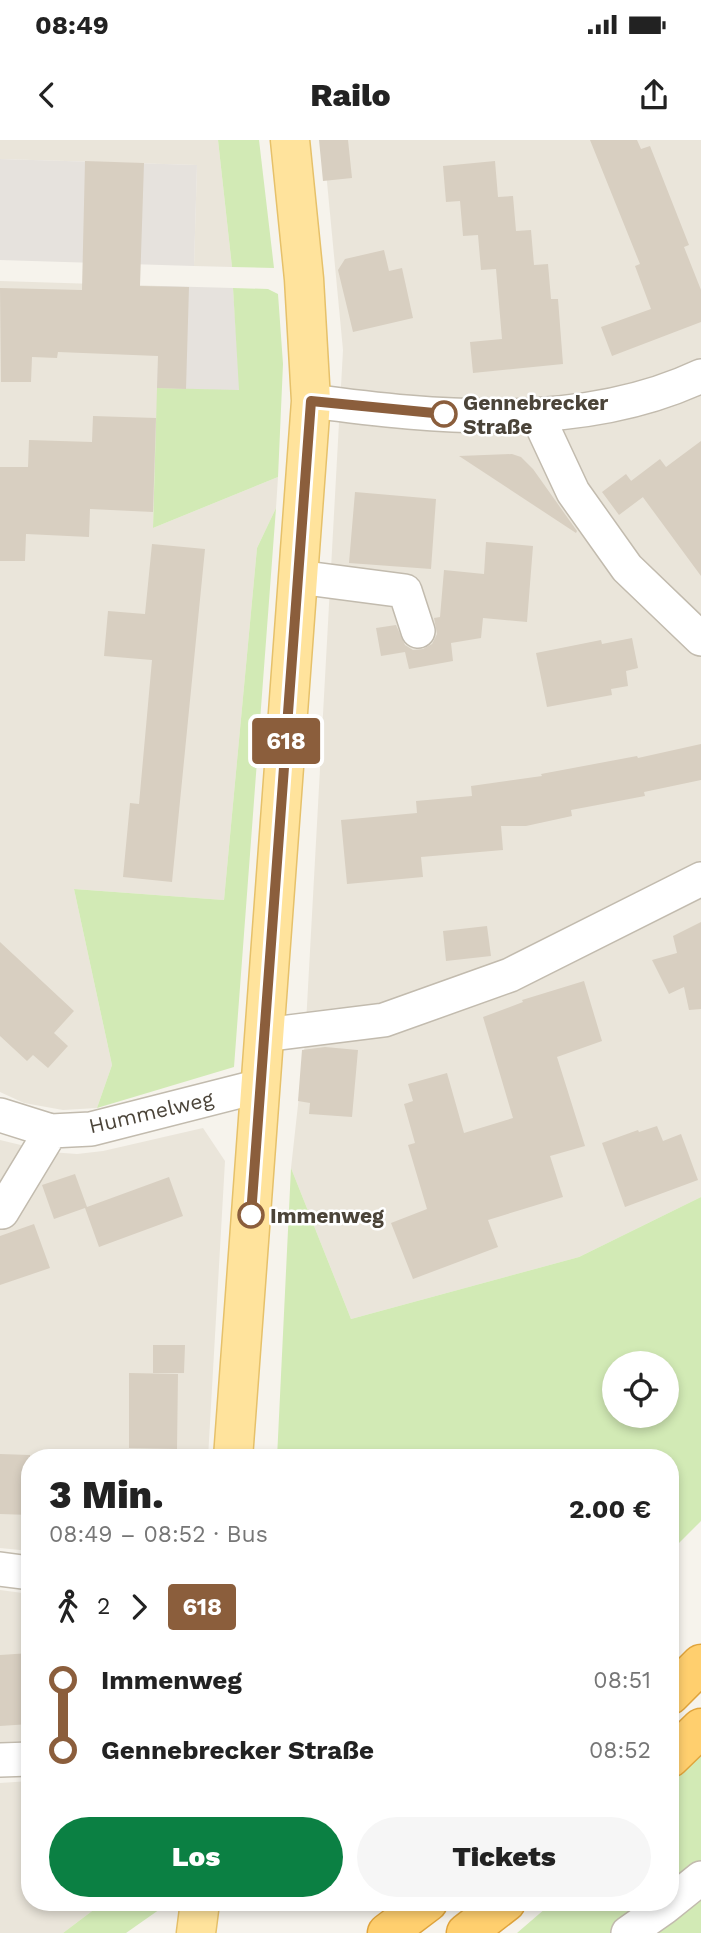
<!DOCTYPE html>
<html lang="de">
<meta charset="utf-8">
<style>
body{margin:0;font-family:"Work Sans",sans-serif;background:#f6f6f6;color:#222;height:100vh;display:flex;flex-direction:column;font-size:26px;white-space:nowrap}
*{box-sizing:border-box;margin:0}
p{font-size:23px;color:#767676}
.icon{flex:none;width:38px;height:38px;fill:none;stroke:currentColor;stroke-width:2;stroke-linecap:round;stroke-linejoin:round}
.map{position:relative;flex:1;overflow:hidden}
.panel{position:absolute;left:21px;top:1309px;width:658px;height:462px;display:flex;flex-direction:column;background:#fff;border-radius:28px;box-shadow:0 4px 10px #0003}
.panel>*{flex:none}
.badge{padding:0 14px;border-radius:5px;font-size:24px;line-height:46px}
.tools{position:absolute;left:602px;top:1211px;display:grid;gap:14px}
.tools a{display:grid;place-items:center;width:77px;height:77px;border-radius:50%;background:#fff;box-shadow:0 4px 10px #0003;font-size:35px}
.map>.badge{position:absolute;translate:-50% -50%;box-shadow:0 0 0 4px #fff}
.legs{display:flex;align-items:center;gap:10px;height:77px;padding:0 28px;font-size:23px}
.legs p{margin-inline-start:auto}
.headline{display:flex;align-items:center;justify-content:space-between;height:119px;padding:0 28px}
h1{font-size:38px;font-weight:800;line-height:52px}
.primary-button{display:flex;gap:14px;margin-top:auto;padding:14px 28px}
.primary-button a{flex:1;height:80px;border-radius:42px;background:#0b8043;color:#fff;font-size:28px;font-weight:800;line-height:80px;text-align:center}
.primary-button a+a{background:#f6f6f6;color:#222}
ul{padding:0 28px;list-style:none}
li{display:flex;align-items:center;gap:24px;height:70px;font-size:26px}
li i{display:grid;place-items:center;width:10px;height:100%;margin:0 9px;background:currentColor}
li i::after{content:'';width:18px;height:18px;margin:-9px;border:5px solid;border-radius:50%;background:#fff}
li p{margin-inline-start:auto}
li:first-child i{background:linear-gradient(#0000 50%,currentColor 0)}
li:last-child i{background:linear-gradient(currentColor 50%,#0000 0)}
.status{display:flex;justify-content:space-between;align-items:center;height:49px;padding:0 35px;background:#fff;direction:ltr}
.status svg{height:19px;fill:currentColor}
header{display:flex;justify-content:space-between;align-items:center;height:91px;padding:0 28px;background:#fff;font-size:32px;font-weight:800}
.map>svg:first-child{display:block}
.residential{fill:#eae5da}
.industrial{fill:#e6e2dd}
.green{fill:#d2eab5;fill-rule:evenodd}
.building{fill:#d8cfc1}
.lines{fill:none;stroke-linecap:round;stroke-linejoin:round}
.minor-casing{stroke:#c2bbae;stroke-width:36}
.major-casing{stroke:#e6c16a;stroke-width:41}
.highway-casing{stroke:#e0a43c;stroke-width:41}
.minor{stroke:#fff;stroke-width:33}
.major{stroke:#ffe39c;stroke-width:38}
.highway{stroke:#ffcf6e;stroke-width:38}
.line-1-casing{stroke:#fff;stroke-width:16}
.line-1{stroke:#8b5e3c;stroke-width:10}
.stop-1-dot{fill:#fff;stroke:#8b5e3c;stroke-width:3.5}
.labels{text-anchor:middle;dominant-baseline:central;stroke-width:5;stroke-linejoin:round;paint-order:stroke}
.stop-label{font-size:21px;font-weight:bold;fill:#4b4439;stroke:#fff;text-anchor:start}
.street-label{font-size:21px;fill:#4b4439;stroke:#fff}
</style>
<div class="status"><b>08:49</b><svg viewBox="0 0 49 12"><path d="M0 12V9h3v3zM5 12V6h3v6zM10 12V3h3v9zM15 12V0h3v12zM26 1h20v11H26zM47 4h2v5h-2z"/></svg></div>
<header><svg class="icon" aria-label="back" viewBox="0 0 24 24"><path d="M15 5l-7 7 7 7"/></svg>Railo<svg class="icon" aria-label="share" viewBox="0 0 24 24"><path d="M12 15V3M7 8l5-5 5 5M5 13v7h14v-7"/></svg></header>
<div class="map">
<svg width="701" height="1793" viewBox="0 0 701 1793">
<rect width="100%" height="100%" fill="#f6f3ec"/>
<path class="residential" d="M0,0H218L232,127L194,126L197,25L0,19Z
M323,0H701V1057L579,1117L351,1179L291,1028L305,902L343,210Z
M0,141L161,146L153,388L278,337L276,368L257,408L224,760L74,749L112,925L97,968L63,970L24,963L0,952Z
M203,988L225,1021L208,1318H30V1411L0,1408V1000L50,1012L77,1014L103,1011Z
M0,1450L30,1454V1601L0,1602Z
M30,1641V1762H104L63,1793H0V1643Z"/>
<path class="industrial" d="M0,19L197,25L194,126L0,120Z
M161,146L233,148L240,251L157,248Z"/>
<path class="green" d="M218,0H259L274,128L232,127Z
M233,148L268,149L278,154L283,224L278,337L153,388L157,248L239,250Z
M276,368L234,927L97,968L112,925L74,749L224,760L257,408Z
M291,1028L351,1179L579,1117L701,1057V1381L670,1412V1318H277ZM614,1223H667V1276H614Z
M701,1606V1728L670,1754V1636Z
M701,1750V1793H642Z
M104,1762H164L163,1767L126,1793H63Z
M553,1762H661L617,1793H517Z"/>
<path class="building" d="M319,0H348L352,38L323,41Z
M590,0H637L641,9L650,6L689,105L684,107L701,150V182L612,216L601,187L651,169L635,126L640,124Z
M85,21L144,23L140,146L189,147L186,249L157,248L158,216L58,212L57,218L32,217L31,242H1L0,148L82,150Z
M495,21L498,57L513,56L516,91L531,90L534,125L548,124L551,159H558L563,224L473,233L470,202L502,199L496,129L481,130L478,95L463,96L460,61L446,62L443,26Z
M384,110L389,131L402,128L413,178L353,192L338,130L345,119Z
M93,276L156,278L153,372L90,369L89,397L26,394L25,421H0V327H28L29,300L92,302Z
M701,301V436L631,341L660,319L666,327Z
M512,314L521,317L533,329L577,391L576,393L459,316Z
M626,334L643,357L619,375L602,352Z
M355,352L436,359L431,429L349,423Z
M486,402L533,406L527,482L483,478L481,498L451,503L453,521L409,529L405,512L381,516L376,488L396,485L405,505L413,510L423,509L432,504L437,494L434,478L440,477L444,430L484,434Z
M152,404L205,409L172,742L123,737L130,663L139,664L152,520L104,516L108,471L145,474Z
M632,498L638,528L626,531L628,546L611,549L612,555L547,567L536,513L601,500L602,504Z
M701,604V640L644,652L645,656L571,670L572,676L526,686H501L503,710L421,717L423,737L347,744L341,680L417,673L416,661L472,656L471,646L542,636L541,634L637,616L638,618Z
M701,782V869L689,870L684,847L669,854L652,820L677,813L673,796Z
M487,786L491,816L446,821L443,791Z
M0,802L74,871L54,893L68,906L48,928L33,915L27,921L0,896Z
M584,841L602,901L557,917L585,1006L550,1016L563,1057L488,1080L498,1107L413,1139L391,1083L427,1069L408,1005L415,1003L404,964L413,961L408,944L447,933L464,993L513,978L483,877L523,862L522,860Z
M325,907L358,910L352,977L309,974L310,963L298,961L302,910Z
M657,986L663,1001L681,994L698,1040L625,1067L602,1003L638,990L639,992Z
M75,1034L87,1067L169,1037L183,1076L99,1107L85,1068L54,1079L42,1045Z
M34,1084L50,1128L0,1145V1096Z
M153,1205H185L184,1233H153Z
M129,1233L178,1234L177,1309L129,1308Z
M0,1314L30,1315V1375L0,1374Z
M30,1513V1584L0,1586V1515Z"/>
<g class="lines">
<g class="minor-casing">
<path id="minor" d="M311,261C438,278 582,292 701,236
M538,277L573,352L627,428L701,499
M298,437L405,451L418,491
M264,895L384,880L510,835L701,739
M0,975L51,991L91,989L260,946
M2,1072L51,991
M0,1429L30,1433
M0,1620L30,1619
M628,1793L665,1767L701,1738"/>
</g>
<g class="major-casing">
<path id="major" d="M233,1318L311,261L304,139L290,0
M196,1793L200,1762"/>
</g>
<g class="highway-casing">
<path id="highway" d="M670,1555L701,1524
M670,1618L701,1588
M387,1793L428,1762
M466,1793L506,1762"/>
</g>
<use href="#minor" class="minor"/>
<use href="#major" class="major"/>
<use href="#highway" class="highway"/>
</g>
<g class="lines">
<g class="line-1-casing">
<path id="line-1" d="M251,1075L311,261L444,274"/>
</g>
<use href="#line-1" class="line-1"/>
</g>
<g class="stop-1-dot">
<circle cx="444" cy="274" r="12"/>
<circle cx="251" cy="1075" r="12"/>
</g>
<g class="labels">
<g class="stop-label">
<text x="463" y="262">Gennebrecker<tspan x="463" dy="24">Straße</tspan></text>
<text x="270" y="1075">Immenweg</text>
</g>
<g class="street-label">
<text transform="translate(151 972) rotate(-13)">Hummelweg</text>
</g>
</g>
</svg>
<div class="tools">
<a><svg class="icon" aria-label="locate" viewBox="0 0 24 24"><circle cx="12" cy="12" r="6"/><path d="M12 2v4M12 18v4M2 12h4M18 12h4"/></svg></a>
</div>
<b class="badge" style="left:286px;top:601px;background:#8b5e3c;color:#fff">618</b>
<section class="panel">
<div class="headline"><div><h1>3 Min.</h1><p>08:49 – 08:52 · Bus</p></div><b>2.00 €</b></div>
<div class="legs"><svg class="icon" aria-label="walk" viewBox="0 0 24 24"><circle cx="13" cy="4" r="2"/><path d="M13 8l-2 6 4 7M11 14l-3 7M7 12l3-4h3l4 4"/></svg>2<svg class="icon" aria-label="forward" viewBox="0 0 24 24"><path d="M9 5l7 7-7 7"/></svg><b class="badge" style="background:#8b5e3c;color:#fff">618</b></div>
<ul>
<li><i style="color:#8b5e3c"></i><b>Immenweg</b><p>08:51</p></li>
<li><i style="color:#8b5e3c"></i><b>Gennebrecker Straße</b><p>08:52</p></li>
</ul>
<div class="primary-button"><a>Los</a><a>Tickets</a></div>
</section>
</div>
